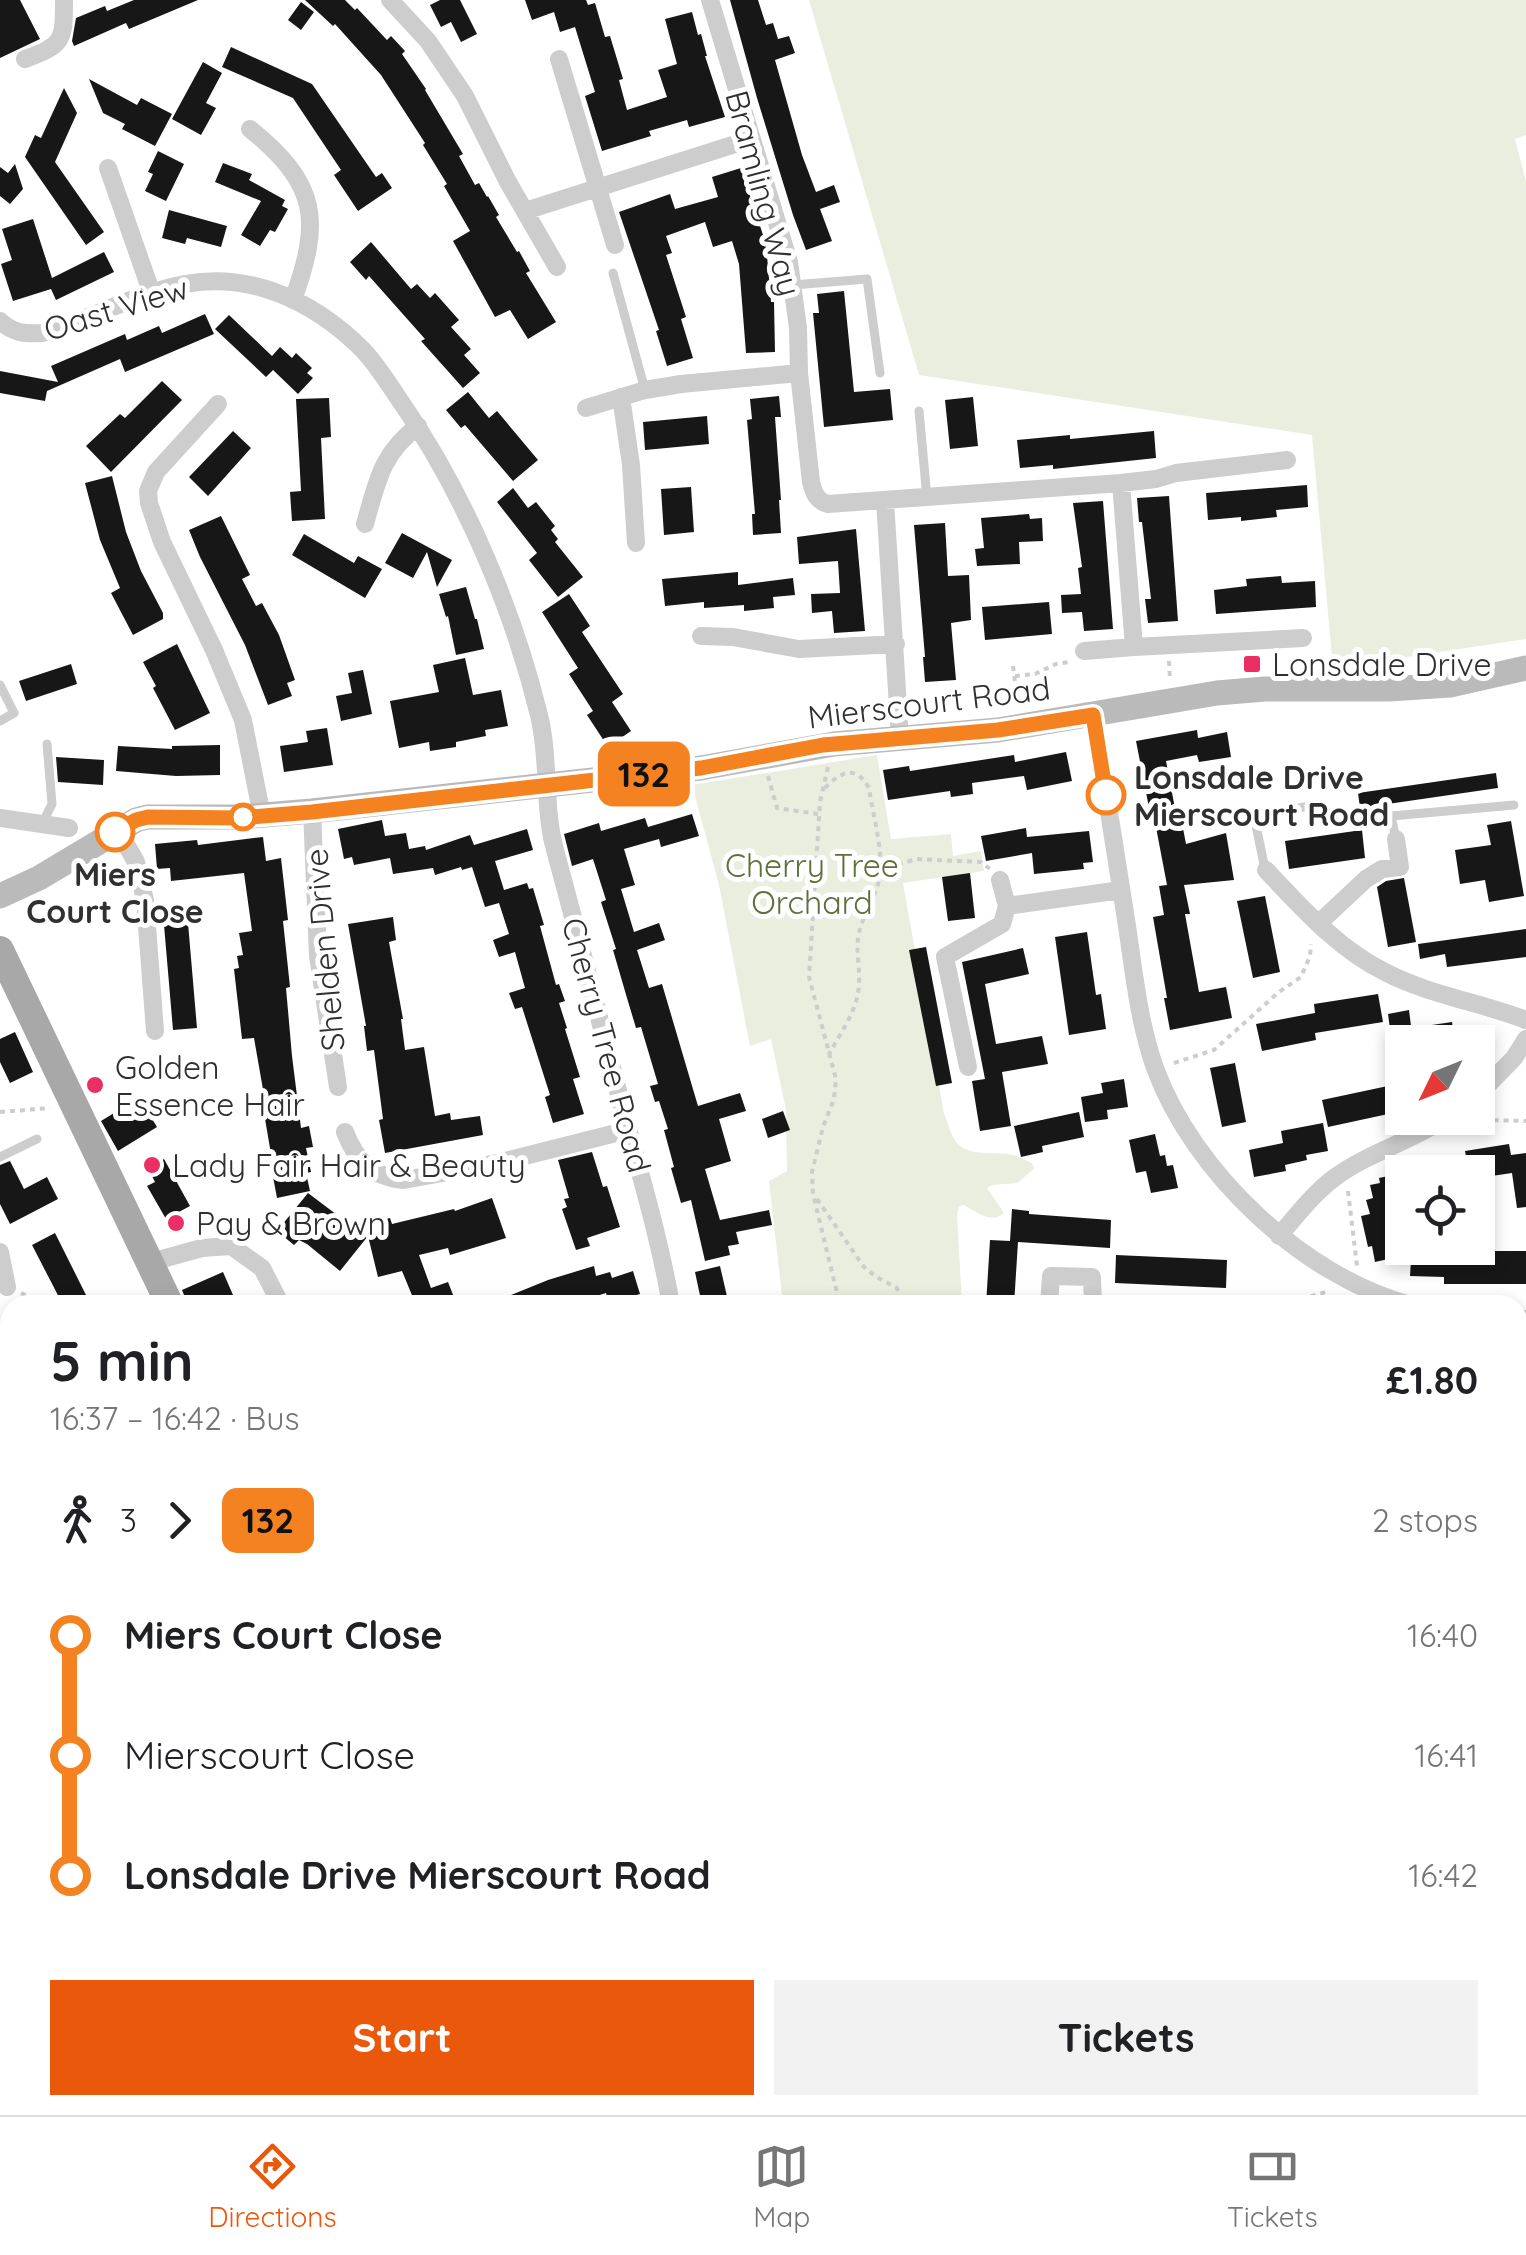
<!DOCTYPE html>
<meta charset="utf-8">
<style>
body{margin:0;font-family:Quicksand,sans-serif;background:#f2f2f2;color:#202124;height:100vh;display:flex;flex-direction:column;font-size:38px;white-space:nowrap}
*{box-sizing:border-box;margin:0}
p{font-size:32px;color:#757577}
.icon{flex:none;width:55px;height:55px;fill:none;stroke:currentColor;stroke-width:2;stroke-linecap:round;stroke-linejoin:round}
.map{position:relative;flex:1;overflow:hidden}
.side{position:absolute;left:0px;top:1295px;width:1528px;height:820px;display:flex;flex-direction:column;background:#fff;border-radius:30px 30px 0 0;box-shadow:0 5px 15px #0003}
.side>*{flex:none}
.badge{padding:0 20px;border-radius:15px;font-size:35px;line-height:65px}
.needle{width:65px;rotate:227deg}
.buttons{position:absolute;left:1385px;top:1025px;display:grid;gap:20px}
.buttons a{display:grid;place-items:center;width:110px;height:110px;border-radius:0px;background:#fff;box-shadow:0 5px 15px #0003;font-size:50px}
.map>.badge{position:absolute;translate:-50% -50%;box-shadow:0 0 0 5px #fff}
.legs{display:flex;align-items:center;gap:15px;height:110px;padding:0 50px;font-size:32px}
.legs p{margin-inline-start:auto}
.head{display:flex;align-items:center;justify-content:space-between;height:170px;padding:0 50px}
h1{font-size:55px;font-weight:700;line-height:75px}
.primary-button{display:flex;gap:20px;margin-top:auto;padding:20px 50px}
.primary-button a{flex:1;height:115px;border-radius:0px;background:#ea580c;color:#fff;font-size:40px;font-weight:700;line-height:115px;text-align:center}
.primary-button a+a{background:#f2f2f2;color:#202124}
ul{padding:0 50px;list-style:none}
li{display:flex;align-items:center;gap:35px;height:120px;font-size:38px}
li i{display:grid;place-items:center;width:15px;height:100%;margin:0 12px;background:currentColor}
li i::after{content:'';width:25px;height:25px;margin:-12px;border:8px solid;border-radius:50%;background:#fff}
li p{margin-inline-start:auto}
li:first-child i{background:linear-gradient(#0000 50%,currentColor 0)}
li:last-child i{background:linear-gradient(currentColor 50%,#0000 0)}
.menu{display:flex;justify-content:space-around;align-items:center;height:140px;border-top:2px solid #e0e0e0;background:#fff;font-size:28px;color:#757577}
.menu a{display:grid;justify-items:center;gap:5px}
.menu .selected{color:#ea580c}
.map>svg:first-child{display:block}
.green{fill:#eaeede}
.building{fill:#171717}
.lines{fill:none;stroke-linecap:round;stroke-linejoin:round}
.path{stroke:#cdcdcd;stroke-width:4;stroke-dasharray:5 5;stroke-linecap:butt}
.lane{stroke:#cdcdcd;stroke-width:9}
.street{stroke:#cdcdcd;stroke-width:18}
.secondary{stroke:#bababa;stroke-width:25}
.primary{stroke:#a8a8a8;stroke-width:28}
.line-1-casing{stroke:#fff;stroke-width:22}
.line-1{stroke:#f58220;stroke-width:15}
.poi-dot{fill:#ea2f65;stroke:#fff;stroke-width:4}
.stop-1-dot{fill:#fff;stroke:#f58220;stroke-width:5}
.labels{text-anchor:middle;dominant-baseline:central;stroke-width:10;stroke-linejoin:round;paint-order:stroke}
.street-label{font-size:32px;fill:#303030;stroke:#fff}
.poi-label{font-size:32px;fill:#303030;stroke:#fff;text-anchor:start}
.stop-label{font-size:32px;font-weight:bold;fill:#303030;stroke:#fff;text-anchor:start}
.park-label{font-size:32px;fill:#5e6e3c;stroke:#fff}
</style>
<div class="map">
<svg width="1526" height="2115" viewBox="0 0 1526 2115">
<rect width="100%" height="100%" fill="#fff"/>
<path class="green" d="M809,0H1526V135L1515,139L1526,181V639L1333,668L1312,435L919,375Z
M877,755L891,839L951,834L953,856L981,851L984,871L903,883L944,1114C948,1122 951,1138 958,1144C970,1156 992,1152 1008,1154C1016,1155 1024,1159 1032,1163L1034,1169L1017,1183L992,1185L987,1188L1004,1213C990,1225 977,1211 963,1205L959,1207L957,1214L962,1305H783L769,1181L787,1171L786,1110L771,1039L750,1046L719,885L692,785Z"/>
<path class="building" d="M0,0H20L40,39L0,58Z
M134,0H198L129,29L126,23L74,46L72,41L76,18L105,6L107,11Z
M305,0H345L355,10L357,8L387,40L391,36L405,51L402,54L426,89L425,90L463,154L459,156L475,185L479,183L487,197L488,196L499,215L496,217L517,252L519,251L530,271L526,273L556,322L528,339L510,310L495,317L453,241L470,231L444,186L447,184L423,145L425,143L381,75L335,24L333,26Z
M440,0H460L477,34L461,42L451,22L441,27L430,5Z
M525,0H586L588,5L595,3L605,37L610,36L623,79L619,80L627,110L667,97L658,70L677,64L665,19L692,12L698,35L701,34L707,56H705L725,117L689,127L687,120L649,131L651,136L602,151L585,96L595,92L575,27L560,32L554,12L532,20Z
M730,0H758L766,25L773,23L778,39L789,36L795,53L775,60L802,155L816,192L834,185L840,202L820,209L832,241L806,250L793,215L757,98Z
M301,2L314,12L301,30L288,20Z
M231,47L312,84L376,177L382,173L392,188L358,211L334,175L341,170L293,98L222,67Z
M203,62L222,73L206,103L216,108L201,135L172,119Z
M89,79L137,105L141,98L172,114L155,146L122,129L125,124L103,113Z
M64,88L77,113L55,162L104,232L86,245L25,157L35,135L41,138Z
M158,151L184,164L166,201L145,191L153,174L148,172Z
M223,163L252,174L249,180L285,200L282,206L288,209L275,232L270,230L260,246L241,235L261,201L215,182Z
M15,164L23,189L10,204L0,196V167L8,173Z
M741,168L766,244L771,302H774L775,352L746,353L739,264L732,241L713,247L705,222L666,236L672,253L666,255L686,317L681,319L693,358L667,366L656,331L659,330L619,212L670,194L675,209L718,197L712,177Z
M169,210L227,226L221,247L187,238L185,244L162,238Z
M33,219L52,278L104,252L114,272L56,300L51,289L13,301L1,264L12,260L2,229Z
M371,242L411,289L417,284L430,298L435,293L459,320L451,327L471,349L464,355L480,373L463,388L421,341L425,339L369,276L366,280L350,262Z
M844,291L854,392L890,389L893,420L824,427L813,313H819L817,294Z
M205,314L214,334L125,372L120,359L47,391L45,401L0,393V371L58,382L51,366L125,334L127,340L159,326L162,333Z
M229,315L272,356L280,347L292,358L296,353L312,368L307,373L313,378L298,394L273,370L266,377L215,329Z
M162,381L182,400L111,472L86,446L120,414L125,418Z
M468,392L489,418L497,411L538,460L513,481L465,425L461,428L446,410Z
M779,396L781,417H775L781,500H779L781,533L753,535L752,514H755L747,420L752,419L750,399Z
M973,397L978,446L950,449L945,400Z
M329,398L331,437L321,438L325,519L292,521L290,492L301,491L296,399Z
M707,416L709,444L645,450L643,422Z
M233,431L251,448L208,496L189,477Z
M1154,431L1156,458L1053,469V465L1020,468L1017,440L1070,435V439Z
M112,476L126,532L141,571L163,613V619L133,635L111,593L120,588L100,540L85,483Z
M1307,485L1308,507L1276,510L1277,517L1241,521V517L1208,520L1206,493Z
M691,487L694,532L664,535L661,489Z
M513,488L528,508L536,502L555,526L551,530L558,539L555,542L583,577L558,597L529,560L537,553L497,502Z
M1169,496L1178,621L1148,623L1145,599H1151L1142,522H1139L1137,498Z
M1103,501L1113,629L1084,631L1082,612L1062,613L1061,595L1081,594L1078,568L1082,567L1073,503Z
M1029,514L1030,519L1042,518L1043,541L1019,542L1020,564L977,566L975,549L984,548L981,518Z
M221,516L250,575L242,579L256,606L262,603L279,635L295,680L287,683L292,696L268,705L245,645L200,557L189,530Z
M945,523L948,576L969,575L971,620L951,623L956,680L925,682L923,657H925L914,525Z
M856,529L865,631L834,633L832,611L812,613L811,594L840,593L838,561L799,564L797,537Z
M402,533L452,560L437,587L427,552L413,578L385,563Z
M304,534L354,563L358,556L382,569L365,598L292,555Z
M738,572V585L793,578L795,595L773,597L774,608L744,611V605L704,608V602L665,606L662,579Z
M1281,576L1282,583L1315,581L1316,607L1216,614L1214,590L1247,586L1246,579Z
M466,587L475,619H477L484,649L456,655L448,616L446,617L439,594Z
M569,594L590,626L582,632L623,694L612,702L631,731L608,747L587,715L593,711L569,674L578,668L542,612Z
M1049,602L1052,634L985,640L982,607Z
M177,644L210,713L175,730L153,688L156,686L143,662Z
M465,658L473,695L501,690L508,726L485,730L486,736L456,742V747L430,751L429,742L399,748L390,701L439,692L433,665Z
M71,664L77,684L26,701L19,681Z
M363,670L372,714L341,721L336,696L352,693L348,673Z
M327,728L333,765L284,772L280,746L308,742L306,731Z
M1197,730L1198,738L1227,732L1231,757L1199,762L1197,755L1166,761L1177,819L1181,818L1186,844L1226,833L1234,880L1184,885L1190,914H1185L1199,992L1226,987L1232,1018L1170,1030L1164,998H1167L1153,917L1164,915L1159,886L1167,885L1155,822L1152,823L1136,741Z
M220,745V775L176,776L116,771L118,746L172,749V746Z
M1066,752L1072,781L1027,790L1024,776L972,783L973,794L951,797L950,791L888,800L883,770L909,766L910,771L1014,755L1015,762Z
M56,757L104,760L103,785L58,782Z
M1496,773L1498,788L1360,808L1358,793Z
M692,814L699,836L661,847L659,839L624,849L635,885L621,889L634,932L659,923L665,940L637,950L649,988L662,984L698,1106L740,1093L746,1111L719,1119L731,1161L705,1169L720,1220L769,1210L772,1225L736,1232L739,1244L728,1246L730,1255L705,1261L691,1200L681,1203L671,1168L674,1167L664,1130L668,1129L659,1101L655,1102L650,1086L658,1084L641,1027L636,1028L627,998L613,950L616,949L601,902L606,900L593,859L572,866L564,834L599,823L601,831L645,818L648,827Z
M382,820L385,836L406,833L409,849L425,846L426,850L470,835L474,845L527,829L533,850L495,861L504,890L527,883L529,889L533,888L544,925L540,926L556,985L559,984L565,1001L559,1003L567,1028L565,1029L580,1077L573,1079L584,1114L553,1123L545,1097L550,1095L522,1007L515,1009L509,993L525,988L515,952L499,957L493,940L509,934L499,903L485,907L472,867L462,870L461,867L435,875L433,868L393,874L390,858L354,865L352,857L344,859L338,829Z
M1511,821L1524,896L1489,902L1485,880L1460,884L1455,850L1491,845L1487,825Z
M1026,828L1027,837L1089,831L1093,862L1083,863L1084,869L1034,874L1032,853L986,861L981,836Z
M1362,830L1365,858L1289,869L1285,841Z
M263,837L266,861L281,858L288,920L283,921L290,987L286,988L292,1056L301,1128L309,1126L313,1147L306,1148L311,1172L306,1173L310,1191L277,1198L271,1166H273L262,1101H265L254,1038L242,1039L234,969L239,968L237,956L243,955L239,933L252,931L244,873L171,881L170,868L157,869L155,844L197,840L198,845Z
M970,873L975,918L948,921L942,877Z
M1404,878L1416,942L1388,947L1377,887L1386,881Z
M1265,896L1280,972L1253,978L1237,901Z
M393,917L396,940L389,942L403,1019H401L405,1050L424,1047L435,1116L450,1113L451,1120L480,1116L483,1135L385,1153L379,1120L383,1119L374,1050L367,1051L364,1026H366L348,924Z
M188,923L197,1028L173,1030L164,925Z
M1526,929V957L1447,967L1445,954L1420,959L1418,944Z
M1087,932L1096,995L1101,994L1106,1029L1069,1035L1055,937Z
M926,947L952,1083L936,1086L909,950Z
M1023,948L1029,974L985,984L996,1044L1042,1036L1048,1064L1002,1072L1011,1126L980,1131L972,1081L985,1079L962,962Z
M1378,994L1383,1022L1315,1033L1316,1040L1262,1051L1256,1024L1315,1013L1314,1004Z
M1409,1010L1411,1026L1390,1029L1388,1014Z
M1452,1022L1455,1042H1427L1425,1026Z
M15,1032L33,1072L10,1083L0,1062V1039Z
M1235,1063L1246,1122L1222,1127L1210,1068Z
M1124,1079L1128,1107L1107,1110L1108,1119L1085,1122L1081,1097L1103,1093L1101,1083Z
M1402,1083V1111L1328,1127L1322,1100Z
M145,1107L157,1127L118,1151L101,1121L119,1110L125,1119Z
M783,1111L790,1130L768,1138L762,1119Z
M1079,1112L1084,1137L1042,1146L1043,1152L1021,1157L1014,1126Z
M1323,1123L1328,1151L1306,1155L1307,1160L1285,1165L1286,1171L1254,1177L1249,1150L1283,1143L1281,1131Z
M1155,1134L1160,1156L1165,1155L1167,1166L1173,1165L1178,1188L1151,1193L1146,1171L1136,1173L1129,1140Z
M1509,1144L1511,1155L1526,1153V1207L1517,1208L1512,1173L1478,1178V1172H1469L1465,1151Z
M592,1152L603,1187L607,1186L620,1227L587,1238L590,1246L576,1250L562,1209L567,1207L564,1199L569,1198L558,1160Z
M164,1159L190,1206L166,1219L147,1186L155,1182L148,1168Z
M10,1161L24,1189L47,1177L58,1199L10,1224L0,1204V1165Z
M1393,1175L1398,1198L1392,1199L1394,1213L1388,1215L1397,1257L1375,1262L1372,1246L1368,1247L1361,1216L1370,1214L1366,1200L1373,1198L1370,1185L1380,1183L1379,1178Z
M308,1193L353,1227L390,1218L392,1224L454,1209L455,1211L492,1198L506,1238L450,1255L448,1248L419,1255L431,1288L448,1282L457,1305H416L402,1271L378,1277L368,1236L340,1271L307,1244L299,1240L294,1245L277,1231Z
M1012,1209L1029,1211V1214L1111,1220L1110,1248L1018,1242L1014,1305H986L990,1240L1010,1241Z
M55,1233L91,1305H63L32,1245Z
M1444,1251H1526V1284H1444V1277L1410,1276L1411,1260L1444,1262Z
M1116,1255L1227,1260L1226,1288L1115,1283Z
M594,1266L596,1276L610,1272L612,1278L633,1271L640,1294L609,1303L606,1293L567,1305H486L548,1280Z
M720,1266L729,1305H702L695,1272Z
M223,1272L233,1295L230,1297L234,1305H188L182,1290Z"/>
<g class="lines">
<path class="path" d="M1169,661L1170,681
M1013,666L1018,706
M1015,676L1035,674L1056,664L1070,662
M918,698L921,705L932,712
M828,767L820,802L809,977L836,1079L834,1099L823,1127L812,1172L813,1194L840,1305
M768,776L777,808L818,814
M825,788C840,772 856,764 869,788C873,816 884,851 879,880C875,900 861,917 858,938C856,953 860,968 859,984C858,1010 841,1032 829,1054
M879,871L916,859L981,862L990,869
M1174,1063L1214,1050L1279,992L1301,977L1310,956L1311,944
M0,1112L50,1108
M1478,1112L1483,1120L1526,1121
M1348,1191L1357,1266
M817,1199L864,1267L875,1276L897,1288L902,1305
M21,1293L41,1302L43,1305
M1282,1305L1329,1291
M1518,1576H1526"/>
<path class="lane" d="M613,273L645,390
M793,285L867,279L880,373
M919,411L927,498
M0,685L14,713L0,721
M42,824L52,804L47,744
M1396,839L1391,816L1514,805
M1265,869L1254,816L1310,806
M0,1157L37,1139
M0,1734L10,1732"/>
<path class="street" d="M390,0L428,41L465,96L508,182L557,267
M710,0L789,262L798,328L799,373L811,482C814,494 817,501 828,504L1121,483L1156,479L1176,473L1287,460
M25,59C64,45 64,40 64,0
M559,59L615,245
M250,129C318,184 322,220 293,300
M108,168L151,291
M525,211L751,139
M0,321C13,333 25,334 42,333C124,310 184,259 275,292C308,304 338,325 363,350C378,366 390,386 403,405C465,495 513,609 539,715C550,760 543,806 555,850C579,938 601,1026 624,1114C641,1177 660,1240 671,1305
M621,397L631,465L636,543
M218,404L156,472L148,491L149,503L162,542L214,650L243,720L262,816
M586,408L645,390L681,384L799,373
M1121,483L1134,647L1303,638
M885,501L900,738
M365,524C377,482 381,454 418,426
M701,636L733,637L799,649L896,644
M1084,651L1134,647
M1093,715C1105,785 1116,856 1127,926C1134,973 1139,1023 1155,1068C1193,1172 1303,1276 1410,1305
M312,811L318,956L338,1087
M0,818L69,828
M118,830L136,862L145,900L155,1031
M1266,870C1301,907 1338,949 1385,972C1429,995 1480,1002 1526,1020
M1007,906L1121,890
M1319,923L1366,879L1382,869L1400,867L1396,839
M968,1067L945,957L1002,924L1007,906L1000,880
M1478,1095L1514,1058L1526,1039
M345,1132C356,1161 373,1177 404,1180L497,1163L628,1130
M1279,1236C1296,1216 1313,1194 1334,1178C1366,1154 1411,1141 1446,1118
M0,1252L7,1287
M151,1262L202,1248L231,1246L262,1268L281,1305
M1049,1305L1051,1276L1092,1277L1093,1305
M1518,1319H1526
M0,1404L10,1409
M1518,1439H1526
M0,1587L10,1585
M0,1879L10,1876
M78,2105V2115
M908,2105L909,2115
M1159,2105L1165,2115
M1363,2105L1365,2115"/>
<path class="secondary" d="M0,896L39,878L136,820L147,817H240L312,811L701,768L834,744L998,730L1217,693L1265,689H1389L1450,685L1526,668
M0,2093H10"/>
<path class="primary" d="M0,950L170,1305
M539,2105L543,2115"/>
</g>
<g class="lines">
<g class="line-1-casing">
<path id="line-1" d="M115,832L136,820L148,817L240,818L312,812L701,768L823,745L998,730L1093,715L1106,795"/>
</g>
<use href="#line-1" class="line-1"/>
</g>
<g class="poi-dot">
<rect x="1242" y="654" width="20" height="20" rx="5"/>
<circle cx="95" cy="1085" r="10"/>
<circle cx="152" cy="1165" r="10"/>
<circle cx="176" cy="1223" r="10"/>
</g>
<g class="stop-1-dot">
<circle cx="1106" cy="795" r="18"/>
<circle cx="243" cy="817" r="12"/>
<circle cx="115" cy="832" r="18"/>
</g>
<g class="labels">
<g class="street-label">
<text transform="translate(764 193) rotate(75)">Bramling Way</text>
<text transform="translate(116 308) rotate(-17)">Oast View</text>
<text transform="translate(929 702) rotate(-7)">Mierscourt Road</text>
<text transform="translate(324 950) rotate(-95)">Shelden Drive</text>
<text transform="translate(607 1045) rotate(75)">Cherry Tree Road</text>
</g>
<g class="poi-label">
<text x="1272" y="664">Lonsdale Drive</text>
<text x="115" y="1067">Golden<tspan x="115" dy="37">Essence Hair</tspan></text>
<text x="172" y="1165">Lady Fair Hair &amp; Beauty</text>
<text x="196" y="1223">Pay &amp; Brown</text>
</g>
<g class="stop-label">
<text x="1134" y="777">Lonsdale Drive<tspan x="1134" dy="37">Mierscourt Road</tspan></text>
<text x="115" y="874" text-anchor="middle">Miers<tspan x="115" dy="37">Court Close</tspan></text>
</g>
<g class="park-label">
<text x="812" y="865">Cherry Tree<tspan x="812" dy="37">Orchard</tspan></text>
</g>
</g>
</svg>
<div class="buttons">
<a><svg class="needle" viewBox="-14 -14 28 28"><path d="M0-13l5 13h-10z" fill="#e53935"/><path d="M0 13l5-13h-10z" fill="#757577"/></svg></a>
<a><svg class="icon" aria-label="locate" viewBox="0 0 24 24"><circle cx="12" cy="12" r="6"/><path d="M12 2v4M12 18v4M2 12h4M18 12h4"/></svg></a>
</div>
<b class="badge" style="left:644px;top:774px;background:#f58220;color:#111">132</b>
<section class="side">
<div class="head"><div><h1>5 min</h1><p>16:37 – 16:42 · Bus</p></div><b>£1.80</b></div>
<div class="legs"><svg class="icon" aria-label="walk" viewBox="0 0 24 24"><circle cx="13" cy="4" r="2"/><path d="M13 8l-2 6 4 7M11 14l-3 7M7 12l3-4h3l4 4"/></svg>3<svg class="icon" aria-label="forward" viewBox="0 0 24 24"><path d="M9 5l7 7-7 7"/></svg><b class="badge" style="background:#f58220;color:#111">132</b><p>2 stops</p></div>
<ul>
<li><i style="color:#f58220"></i><b>Miers Court Close</b><p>16:40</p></li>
<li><i style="color:#f58220"></i><span>Mierscourt Close</span><p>16:41</p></li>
<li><i style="color:#f58220"></i><b>Lonsdale Drive Mierscourt Road</b><p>16:42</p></li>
</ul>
<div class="primary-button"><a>Start</a><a>Tickets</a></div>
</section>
</div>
<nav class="menu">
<a class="selected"><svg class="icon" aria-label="directions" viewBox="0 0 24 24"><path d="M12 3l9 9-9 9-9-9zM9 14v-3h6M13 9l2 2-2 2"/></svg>Directions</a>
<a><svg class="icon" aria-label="map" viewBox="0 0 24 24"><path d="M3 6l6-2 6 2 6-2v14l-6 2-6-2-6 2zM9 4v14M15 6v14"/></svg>Map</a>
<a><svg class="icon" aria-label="tickets" viewBox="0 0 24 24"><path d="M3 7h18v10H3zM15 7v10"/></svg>Tickets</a>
</nav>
